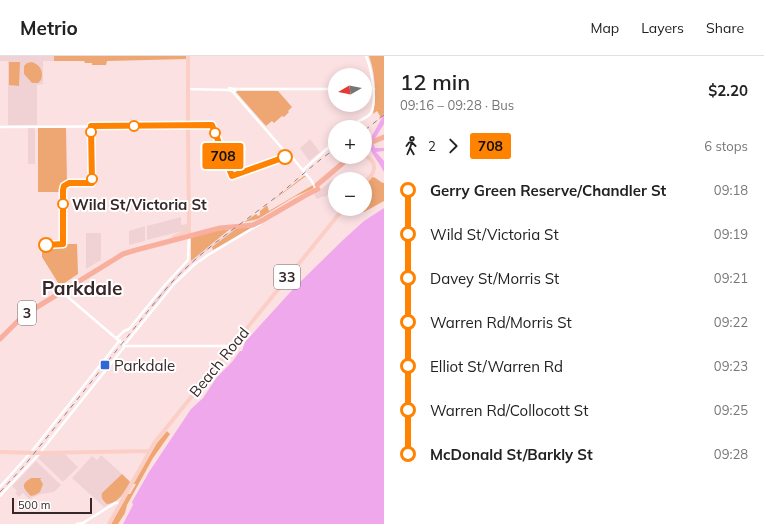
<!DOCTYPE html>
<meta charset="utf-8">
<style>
body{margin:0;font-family:Mulish,sans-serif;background:#f6f6f6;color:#222;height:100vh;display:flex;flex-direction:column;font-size:15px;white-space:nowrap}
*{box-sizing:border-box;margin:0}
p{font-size:13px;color:#767676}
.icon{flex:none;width:22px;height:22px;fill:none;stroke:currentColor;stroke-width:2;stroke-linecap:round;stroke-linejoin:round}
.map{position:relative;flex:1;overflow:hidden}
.panel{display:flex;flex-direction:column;background:#fff;width:380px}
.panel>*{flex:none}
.badge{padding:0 8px;border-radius:3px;font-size:14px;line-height:26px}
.needle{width:26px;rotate:261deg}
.tools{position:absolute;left:328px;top:12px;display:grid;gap:8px}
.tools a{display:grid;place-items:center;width:44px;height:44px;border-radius:50%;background:#fff;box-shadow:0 2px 10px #0003;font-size:20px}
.scale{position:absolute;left:12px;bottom:10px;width:80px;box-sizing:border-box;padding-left:4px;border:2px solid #372728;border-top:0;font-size:11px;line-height:14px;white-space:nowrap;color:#372728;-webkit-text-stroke:3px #fff;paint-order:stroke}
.map>.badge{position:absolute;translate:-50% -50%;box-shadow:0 0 0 2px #fff}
.legs{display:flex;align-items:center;gap:6px;height:44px;padding:0 16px;font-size:13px}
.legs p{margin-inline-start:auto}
.overview{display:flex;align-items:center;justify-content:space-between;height:68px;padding:0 16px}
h1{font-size:22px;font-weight:600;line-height:30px}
ul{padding:0 16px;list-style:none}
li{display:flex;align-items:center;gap:14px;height:44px;font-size:15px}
li i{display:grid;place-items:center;width:6px;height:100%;margin:0 5px;background:currentColor}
li i::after{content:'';width:10px;height:10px;margin:-5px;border:3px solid;border-radius:50%;background:#fff}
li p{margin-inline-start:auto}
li:first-child i{background:linear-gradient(#0000 50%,currentColor 0)}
li:last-child i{background:linear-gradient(currentColor 50%,#0000 0)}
header{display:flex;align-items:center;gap:24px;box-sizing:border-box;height:56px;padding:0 20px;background:#fff;border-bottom:1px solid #e0e0e0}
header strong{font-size:19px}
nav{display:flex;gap:22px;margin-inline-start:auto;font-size:14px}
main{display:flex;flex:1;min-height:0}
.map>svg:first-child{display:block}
.built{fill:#f1d2d4}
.green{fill:#eea673}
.water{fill:#f0a8ed}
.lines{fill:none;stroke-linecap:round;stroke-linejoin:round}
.minor{stroke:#fff;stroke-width:2.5}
.major{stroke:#fbcfc5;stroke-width:4}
.highway{stroke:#f8af9e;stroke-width:5}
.rail{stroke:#947f80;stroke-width:1;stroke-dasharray:5 5;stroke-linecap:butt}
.line-1-casing{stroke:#fff;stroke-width:9}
.line-1{stroke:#ff8200;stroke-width:6}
.stop-1-dot{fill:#fff;stroke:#ff8200;stroke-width:2}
.poi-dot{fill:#3068d6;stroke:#fff;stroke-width:1.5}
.labels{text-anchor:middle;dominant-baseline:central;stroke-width:4;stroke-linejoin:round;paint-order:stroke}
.shield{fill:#fff;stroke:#736868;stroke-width:1}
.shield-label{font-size:14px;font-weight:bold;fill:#372728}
.stop-label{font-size:15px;font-weight:bold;fill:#372728;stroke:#fff;text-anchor:start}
.street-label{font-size:15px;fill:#372728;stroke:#fff}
.poi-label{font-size:15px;fill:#372728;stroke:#fff;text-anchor:start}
.district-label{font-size:19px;font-weight:bold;fill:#372728;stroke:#fff}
</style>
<header>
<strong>Metrio</strong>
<nav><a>Map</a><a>Layers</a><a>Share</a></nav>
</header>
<main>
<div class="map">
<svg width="384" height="468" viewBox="0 0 384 468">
<rect width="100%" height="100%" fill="#fce1e3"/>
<path class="built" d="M0,0H54V5H0Z
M8,5H43V28L37,29V69H8Z
M28,72H34L35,74V108H28Z
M310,83L320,96L309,105L300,92Z
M333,123L335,126V128L332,130L334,132L325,141L324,140L317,143L314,138L320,134Z
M181,161V169L187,168V174L147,184V170Z
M145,170V185L129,189V175Z
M234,172H237L200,200L180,219L153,251L152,249L155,244L180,216L201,197Z
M86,177H101V204L86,213Z
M42,397H64L78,411L64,425H62L38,402Z
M101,399L131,426L122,441L104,451L72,422L92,400L97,404Z
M36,405L61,429L54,436L41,438L29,443L23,437L19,441L15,437L17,435L12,430Z"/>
<path class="green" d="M54,0H187V3L107,5L106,9H92V7H85L84,5H54Z
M369,0H384V58L379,64L380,60L377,55L373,58C376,38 376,20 369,0Z
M9,6H20L19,30L9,29Z
M32,6C40,9 44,15 41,24L38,27H32L24,18V10L27,7Z
M237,35H278L292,51L288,55L289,56L284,61L282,60L274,67L272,65L266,70L236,36Z
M38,72H66L67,127L63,131L62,136H38Z
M304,120H306L267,149L269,155L313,129L314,131L312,133L294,141L258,163L244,166L256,158L258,160L260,159V155C274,143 289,132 304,120Z
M372,121C377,121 380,127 384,127V145L364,156L360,154L356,156V154L351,156L344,154L365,153V128Z
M261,166L213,194L212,191L237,172Z
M230,173L191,205V182L213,175Z
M64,188H77L78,218L60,230L42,201V192L43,191H64Z
M167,375L170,378L153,402L127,449L125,457L118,468H111L128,438H130L136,428H133L157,387Z
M122,418L130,426C124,436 119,447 107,448C103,444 101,443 102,437Z
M31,422H41V423H40L43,428L40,436L35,439L31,440C23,432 20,429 31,422Z"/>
<path class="water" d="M384,58V68L374,84L372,85L375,92H384V95L376,96L384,105V116C380,108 369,94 368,87Z
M384,152V468H123L133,449L132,446L149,416L191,353L203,342L217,321L232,306L240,295H242L245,286L295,231L343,184L364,165Z"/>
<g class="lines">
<path class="minor" d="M229,32L234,33L235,35L233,36L229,34Z
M188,33L230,34
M233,33H335
M365,33H374
M233,36L288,99
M0,71L188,70
M347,71C354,67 363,64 369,59C379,51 371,11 366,0
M329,89L335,84
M291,100L311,124L315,131
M303,114L329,91
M62,236L124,289
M117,282L124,275L129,273L165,229L188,204L189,181
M126,287L174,228L194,209L208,199L260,168
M127,290H232
M42,394L125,290
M0,431L32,395L120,284
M0,440L40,397
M77,468L83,467L115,447H121"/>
<path class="major" d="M188,68V0
M188,70L189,180
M365,100C379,106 375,118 365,126
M174,181L189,174
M0,396L39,397
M42,397L150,395
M109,468L155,386L343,153"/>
<path class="highway" d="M365,89L384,81
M317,129L350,101
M0,283L19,264L29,256L123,198L136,194L220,172L253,169L263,164L306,139L318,133"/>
<path class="rail" d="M365,74L384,59
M0,436L24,410L160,240C193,199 235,173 276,141C296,125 314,107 335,93"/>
</g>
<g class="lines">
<g class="line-1-casing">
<path id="line-1" d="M46,189L63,188V134L64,130L69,127H92L91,70L212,69L232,120L285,101"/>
</g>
<use href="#line-1" class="line-1"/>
</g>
<g class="stop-1-dot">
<circle cx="134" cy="70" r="5"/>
<circle cx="91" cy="76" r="5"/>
<circle cx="215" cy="77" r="5"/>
<circle cx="285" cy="101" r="7"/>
<circle cx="92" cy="123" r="5"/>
<circle cx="63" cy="148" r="5"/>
<circle cx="46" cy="189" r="7"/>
</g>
<rect class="poi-dot" x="100" y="304" width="10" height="10" rx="2"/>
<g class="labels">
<g class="shield">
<rect x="274" y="209" width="26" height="24" rx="3"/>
<rect x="18" y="245" width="18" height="24" rx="3"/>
</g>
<g class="shield-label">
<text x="287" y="221">33</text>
<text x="27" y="257">3</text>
</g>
<g class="stop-label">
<text x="72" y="148">Wild St/Victoria St</text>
</g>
<g class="street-label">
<text transform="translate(219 306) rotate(-51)">Beach Road</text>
</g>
<g class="poi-label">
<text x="114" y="309">Parkdale</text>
</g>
<g class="district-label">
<text x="82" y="232">Parkdale</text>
</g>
</g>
</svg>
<div class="tools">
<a><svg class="needle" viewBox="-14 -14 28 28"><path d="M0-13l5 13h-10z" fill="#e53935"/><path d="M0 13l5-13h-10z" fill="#767676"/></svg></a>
<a>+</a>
<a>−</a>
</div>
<div class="scale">500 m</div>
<b class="badge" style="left:223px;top:100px;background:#ff8200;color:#111">708</b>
</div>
<section class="panel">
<div class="overview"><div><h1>12 min</h1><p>09:16 – 09:28 · Bus</p></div><b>$2.20</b></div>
<div class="legs"><svg class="icon" aria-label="walk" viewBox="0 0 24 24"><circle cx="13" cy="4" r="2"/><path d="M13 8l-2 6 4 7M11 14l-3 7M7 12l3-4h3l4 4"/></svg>2<svg class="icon" aria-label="forward" viewBox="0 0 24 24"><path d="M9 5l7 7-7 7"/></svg><b class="badge" style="background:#ff8200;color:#111">708</b><p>6 stops</p></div>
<ul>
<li><i style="color:#ff8200"></i><b>Gerry Green Reserve/Chandler St</b><p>09:18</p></li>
<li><i style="color:#ff8200"></i><span>Wild St/Victoria St</span><p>09:19</p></li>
<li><i style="color:#ff8200"></i><span>Davey St/Morris St</span><p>09:21</p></li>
<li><i style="color:#ff8200"></i><span>Warren Rd/Morris St</span><p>09:22</p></li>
<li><i style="color:#ff8200"></i><span>Elliot St/Warren Rd</span><p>09:23</p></li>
<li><i style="color:#ff8200"></i><span>Warren Rd/Collocott St</span><p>09:25</p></li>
<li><i style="color:#ff8200"></i><b>McDonald St/Barkly St</b><p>09:28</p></li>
</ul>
</section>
</main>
